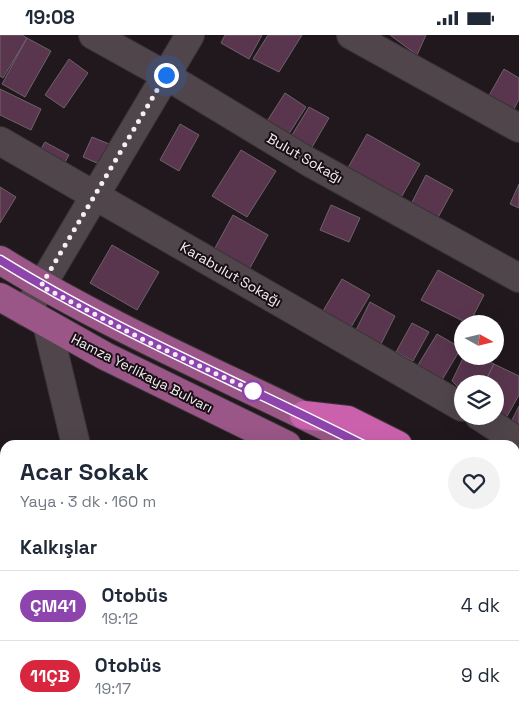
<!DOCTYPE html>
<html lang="tr">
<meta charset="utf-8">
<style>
body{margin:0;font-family:"Space Grotesk",sans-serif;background:#f2f2f3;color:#1f2937;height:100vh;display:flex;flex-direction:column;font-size:19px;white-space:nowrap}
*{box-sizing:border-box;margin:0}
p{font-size:16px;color:#747a83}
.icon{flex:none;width:28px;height:28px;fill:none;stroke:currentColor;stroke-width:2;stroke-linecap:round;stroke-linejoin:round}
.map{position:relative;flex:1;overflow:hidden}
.side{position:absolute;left:0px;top:405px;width:520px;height:280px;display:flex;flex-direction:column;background:#fff;border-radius:15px 15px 0 0;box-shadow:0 5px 20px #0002}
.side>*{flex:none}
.badge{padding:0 10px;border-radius:16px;font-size:18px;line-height:32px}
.needle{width:32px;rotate:98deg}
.tools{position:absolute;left:454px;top:280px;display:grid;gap:10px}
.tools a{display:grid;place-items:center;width:50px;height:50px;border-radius:50%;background:#fff;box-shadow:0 5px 20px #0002;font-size:25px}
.you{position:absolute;width:25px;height:25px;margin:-12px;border:4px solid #fff;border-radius:50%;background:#1a73e8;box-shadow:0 0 0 8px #1a73e833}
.map>.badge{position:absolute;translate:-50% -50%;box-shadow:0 0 0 2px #fff}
h2{padding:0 20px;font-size:19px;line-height:45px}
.round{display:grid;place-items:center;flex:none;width:52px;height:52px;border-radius:26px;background:#f2f2f3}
.summary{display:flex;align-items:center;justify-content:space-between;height:85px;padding:0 20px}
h1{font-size:24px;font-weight:600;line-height:38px}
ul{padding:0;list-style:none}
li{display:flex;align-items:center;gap:15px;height:70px;padding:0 20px;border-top:1px solid #e0e1e3}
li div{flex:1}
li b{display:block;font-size:19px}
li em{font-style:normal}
li .badge{min-width:55px;font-weight:700;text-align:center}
.status{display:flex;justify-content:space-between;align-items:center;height:35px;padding:0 25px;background:#fff;direction:ltr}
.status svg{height:14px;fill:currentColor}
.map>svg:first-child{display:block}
.built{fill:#2f202a}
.building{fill:#59364e;stroke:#6d6269}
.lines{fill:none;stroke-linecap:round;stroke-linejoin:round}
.minor-casing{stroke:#393337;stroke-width:30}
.major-casing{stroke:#393337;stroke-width:30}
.highway-casing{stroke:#393337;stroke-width:30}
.minor{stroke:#4f454b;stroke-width:28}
.major{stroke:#995686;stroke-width:28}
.highway{stroke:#cb61ad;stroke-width:28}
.line-casing{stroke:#fff;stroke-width:11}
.line{stroke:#8e44ad;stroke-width:8}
.walk{stroke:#f4edf1;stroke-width:5;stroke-dasharray:0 9}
.stop-dot{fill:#fff;stroke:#8e44ad;stroke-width:2.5}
.labels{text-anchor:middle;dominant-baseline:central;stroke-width:4;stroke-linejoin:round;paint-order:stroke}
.street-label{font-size:14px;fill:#f4edf1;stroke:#180f15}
</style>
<div class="status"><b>19:08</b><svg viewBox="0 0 49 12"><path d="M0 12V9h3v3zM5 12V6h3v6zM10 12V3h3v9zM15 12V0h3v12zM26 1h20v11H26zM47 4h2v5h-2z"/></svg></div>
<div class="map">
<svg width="519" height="685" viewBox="0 0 519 685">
<rect width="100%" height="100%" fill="#21181e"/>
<path class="built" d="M253,680H476L467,685H253Z"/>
<path class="building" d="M0,0H22L27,3L3,43L0,41Z
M225,0H262L249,24L221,8Z
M268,0H302L279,37L253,24Z
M390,0H426L417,20Z
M27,3L51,16L25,62L2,49Z
M69,24L88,38L64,73L45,60Z
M504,34L519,43V64L512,78L487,64Z
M0,54L41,74L31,95L0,80Z
M285,58L306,72L285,105L264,91Z
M309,72L329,83L308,119L289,105Z
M180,89L199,100L179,136L160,125Z
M367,99L420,129L398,168L345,138Z
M92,102L114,111L106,132L83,122Z
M45,107L69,120L59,138L35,124Z
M241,115L276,136L247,182L212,161Z
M426,140L453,155L435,188L409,173Z
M519,149V173L510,169Z
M0,152L16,162L0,188Z
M331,170L360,183L349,207L320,195Z
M233,180L268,200L245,242L210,222Z
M112,210L159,237L137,275L90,248Z
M438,235L484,260L469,289L421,265Z
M342,244L370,260L351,292L323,276Z
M370,267L395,281L381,309L356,295Z
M412,288L429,297L413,326L396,317Z
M437,299L461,313L442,345L418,330Z
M464,321H479L494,329L484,349H462V356L452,346Z
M494,329L519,341V360L505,385L495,380V349H484Z
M519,371V394L510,389Z"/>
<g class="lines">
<g class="minor-casing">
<path id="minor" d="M93,0L165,40L309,127L519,243
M351,0L519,93
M0,106L462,372
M26,277L190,0
M47,289L76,410
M479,381L519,407
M515,439L519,438
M515,551L519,526
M515,602L519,583
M0,617L5,613
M403,680L413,685
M268,685L280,682L287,685
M428,685L449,680"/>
</g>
<g class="major-casing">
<path id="major" d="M0,225C116,297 242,348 363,410
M0,262L105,321L287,410
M515,489L519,491
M515,521L519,523"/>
</g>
<g class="highway-casing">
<path id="highway" d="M304,380L348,385L398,410
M515,468L519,470
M515,671L519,669
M486,685L496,680"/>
</g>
<use href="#minor" class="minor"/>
<use href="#major" class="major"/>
<use href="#highway" class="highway"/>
</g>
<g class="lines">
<g class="line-casing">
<path id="line" d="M0,225C116,297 242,348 363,410"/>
</g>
<use href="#line" class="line"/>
<path class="walk" d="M166,40L41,251L144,305L253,356"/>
</g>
<circle class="stop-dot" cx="253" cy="356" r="10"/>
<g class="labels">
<g class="street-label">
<text transform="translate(305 123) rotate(30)">Bulut Sokağı</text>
<text transform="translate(231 239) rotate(30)">Karabulut Sokağı</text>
<text transform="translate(142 338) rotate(27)">Hamza Yerlikaya Bulvarı</text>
</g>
</g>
</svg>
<div class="tools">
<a><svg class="needle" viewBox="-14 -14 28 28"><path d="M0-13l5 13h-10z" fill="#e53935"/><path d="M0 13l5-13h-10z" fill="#747a83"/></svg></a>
<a><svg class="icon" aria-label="layers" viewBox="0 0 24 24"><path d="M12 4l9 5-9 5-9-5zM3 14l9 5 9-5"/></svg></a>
</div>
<div class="you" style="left:166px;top:40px"></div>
<section class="side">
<div class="summary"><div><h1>Acar Sokak</h1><p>Yaya · 3 dk · 160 m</p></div><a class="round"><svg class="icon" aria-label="heart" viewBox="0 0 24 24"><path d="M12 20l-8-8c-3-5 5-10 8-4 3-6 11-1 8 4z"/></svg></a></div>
<h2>Kalkışlar</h2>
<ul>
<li><span class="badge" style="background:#8e44ad;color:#fff">ÇM41</span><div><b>Otobüs</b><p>19:12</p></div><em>4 dk</em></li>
<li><span class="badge" style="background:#d7263d;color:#fff">11ÇB</span><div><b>Otobüs</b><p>19:17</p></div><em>9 dk</em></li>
</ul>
</section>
</div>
